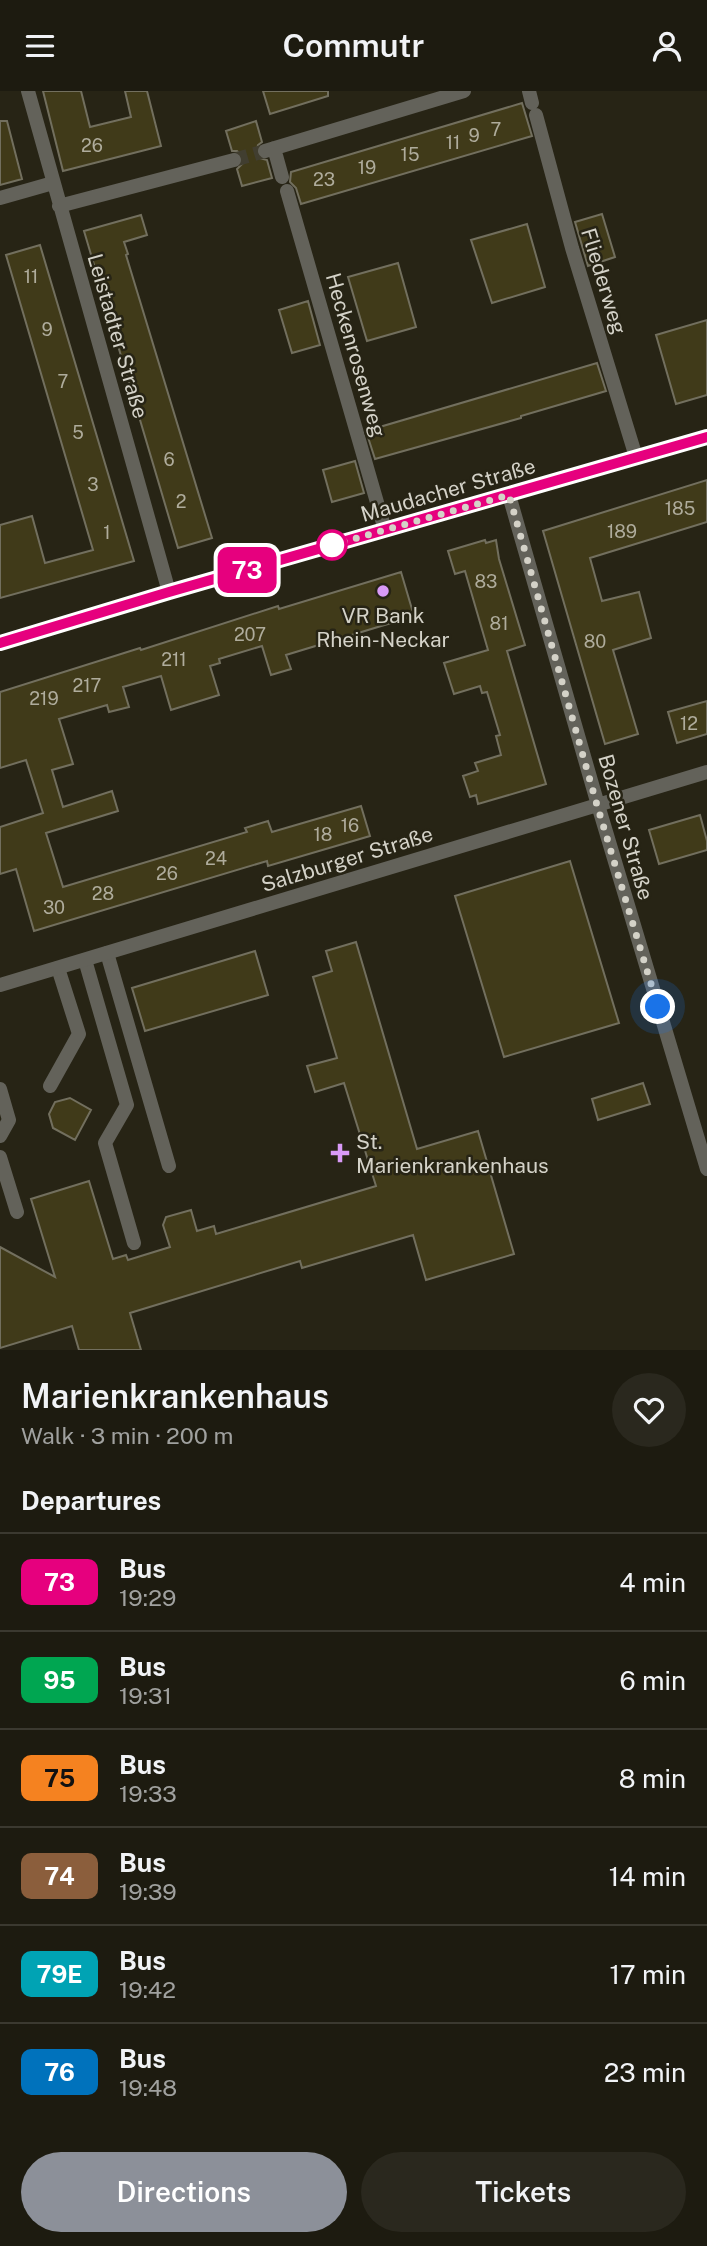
<!DOCTYPE html>
<meta charset="utf-8">
<style>
body{margin:0;font-family:"Public Sans",sans-serif;background:#2a281e;color:#f1f3f6;height:100vh;display:flex;flex-direction:column;font-size:26px;white-space:nowrap}
*{box-sizing:border-box;margin:0}
p{font-size:23px;color:#a0a19f}
.icon{flex:none;width:38px;height:38px;fill:none;stroke:currentColor;stroke-width:2;stroke-linecap:round;stroke-linejoin:round}
.map{position:relative;height:1259px;overflow:hidden}
.side{display:flex;flex-direction:column;background:#1d1b10;flex:1}
.side>*{flex:none}
.badge{padding:0 14px;border-radius:10px;font-size:24px;line-height:46px}
.you{position:absolute;width:35px;height:35px;margin:-18px;border:5px solid #fff;border-radius:50%;background:#1a73e8;box-shadow:0 0 0 10px #1a73e833}
.map>.badge{position:absolute;translate:-50% -50%;box-shadow:0 0 0 4px #fff}
h2{padding:0 21px;font-size:26px;line-height:63px}
.round{display:grid;place-items:center;flex:none;width:74px;height:74px;border-radius:37px;background:#2a281e}
.overview{display:flex;align-items:center;justify-content:space-between;height:119px;padding:0 21px}
h1{font-size:33px;font-weight:600;line-height:52px}
.action{display:flex;gap:14px;margin-top:auto;padding:14px 21px}
.action a{flex:1;height:80px;border-radius:42px;background:#8c9099;color:#fff;font-size:28px;font-weight:600;line-height:80px;text-align:center}
.action a+a{background:#2a281e;color:#f1f3f6}
ul{padding:0;list-style:none}
li{display:flex;align-items:center;gap:21px;height:98px;padding:0 21px;border-top:2px solid #3b3930}
li div{flex:1}
li b{display:block;font-size:26px}
li em{font-style:normal}
li .badge{min-width:77px;font-weight:700;text-align:center}
header{display:flex;justify-content:space-between;align-items:center;height:91px;padding:0 21px;background:#1d1b10;font-size:32px;font-weight:600}
.map>svg:first-child{display:block}
.building{fill:#403a19;stroke:#726f5e;stroke-width:2}
.lines{fill:none;stroke-linecap:round;stroke-linejoin:round}
.street-tunnel{stroke:#413e30;stroke-width:14;stroke-dasharray:14 7;stroke-linecap:butt}
.lane{stroke:#63625a;stroke-width:14}
.street{stroke:#63625a;stroke-width:14}
.secondary{stroke:#878578;stroke-width:14}
.line-casing{stroke:#fff;stroke-width:16}
.line{stroke:#e6007e;stroke-width:10}
.walk{stroke:#d4d2c8;stroke-width:7;stroke-dasharray:0 12.6}
.stop-dot{fill:#fff;stroke:#e6007e;stroke-width:3.5}
.poi-dot{fill:#d99af7;stroke:#272415;stroke-width:2.5}
.labels{text-anchor:middle;dominant-baseline:central;stroke-width:5;stroke-linejoin:round;paint-order:stroke}
.number-label{font-size:18px;fill:#afac9c}
.street-label{font-size:21px;fill:#d4d2c8;stroke:#272415}
.poi-label{font-size:21px;fill:#d4d2c8;stroke:#272415}
</style>
<header><svg class="icon" aria-label="menu" viewBox="0 0 24 24"><path d="M4 6h16M4 12h16M4 18h16"/></svg>Commutr<svg class="icon" aria-label="person" viewBox="0 0 24 24"><circle cx="12" cy="8" r="4"/><path d="M4 21q1-7 8-7t8 7"/></svg></header>
<div class="map">
<svg width="707" height="1259" viewBox="0 0 707 1259">
<rect width="100%" height="100%" fill="#272415"/>
<path class="building" d="M43,0H81L90,36L131,26L125,0H147L161,55L63,80Z
M263,0H328V5L270,23Z
M522,12L532,45L301,113L296,97L290,91L291,81Z
M0,30H7L22,88L0,94Z
M256,30L262,51L258,54L256,62L259,67L267,69L272,87L242,95L237,78L243,72V66L237,60H232L226,40Z
M602,123L615,166L588,175L575,131Z
M141,124L147,144L124,151L128,163L126,164L212,447L178,457L84,140Z
M527,133L545,196L492,212L471,149Z
M40,154L134,470L0,507V434L32,425L45,472L93,459L6,164Z
M398,172L416,236L367,250L348,186Z
M308,210L320,254L292,262L279,219Z
M707,229V304L676,313L656,244Z
M597,272L606,300L521,325V327L375,368L366,340Z
M355,370L364,402L332,411L323,379Z
M707,389V431L590,467L602,510L639,501L651,547L613,559L638,643L605,653L543,440Z
M485,449L486,452L496,449L499,468L525,554L507,560L546,693L478,713L476,704L470,706L463,685L478,680L475,672L501,664L496,645L500,644L487,601L482,602L480,595L454,603L444,572L488,559L465,480L455,483L448,460Z
M401,481L414,525L286,564L291,578L271,584L262,555L219,568L220,572L210,575L219,604L171,619L161,585L123,596L129,616L109,621L107,614L59,628L73,673L52,679L63,716L112,700L118,720L46,742L63,796L247,741L245,737L268,730L272,741L361,715L370,745L268,775L267,770L34,840L16,778L0,783V736L43,722L26,669L0,677V601L140,557L141,559L278,515L279,518Z
M707,610V643L677,652L668,621Z
M700,724L707,750V759L659,773L649,739Z
M570,770L619,932L504,966L455,805Z
M356,851L417,1058L478,1040L514,1163L426,1189L413,1144L302,1177L300,1170L130,1222L141,1259H79L72,1235L0,1257V1156L55,1186L31,1108L89,1090L113,1168L126,1164L128,1169L170,1156L163,1134L166,1126L191,1119L197,1140L214,1135L216,1143L376,1095L344,992L315,1001L307,975L337,967L313,886L332,880L326,860Z
M255,860L268,904L145,940L132,897Z
M643,992L650,1013L598,1029L592,1008Z
M70,1007L91,1019L75,1049L53,1037L49,1023L55,1011Z"/>
<g class="lines">
<path class="street-tunnel" d="M234,69L265,60"/>
<path class="lane" d="M107,862L169,1075
M85,869L127,1014L105,1052L134,1152
M50,995L79,943L58,877
M0,998L9,1029L0,1045
M0,1066L17,1121"/>
<path class="street" d="M28,0L169,501
M529,0L532,12
M536,24L572,157L636,366
M274,57L282,86
M265,60L464,0
M287,100L385,439
M0,107L53,92
M59,115L234,69
M509,404L598,714L707,1078
M0,894L707,681"/>
<path class="secondary" d="M0,552L169,501L707,346"/>
</g>
<g class="lines">
<g class="line-casing">
<path id="line" d="M0,552L169,501L707,346"/>
</g>
<use href="#line" class="line"/>
<path class="walk" d="M332,454L509,404L597,714L658,916"/>
</g>
<circle class="stop-dot" cx="332" cy="454" r="14"/>
<g class="poi-dot">
<circle cx="383" cy="500" r="7"/>
<path d="M336.5 1051.5h7v7h7v7h-7v7h-7v-7h-7v-7h7z"/>
</g>
<g class="labels">
<g class="number-label">
<text x="496" y="38">7</text>
<text x="474" y="44">9</text>
<text x="453" y="51">11</text>
<text x="92" y="54">26</text>
<text x="410" y="63">15</text>
<text x="367" y="76">19</text>
<text x="324" y="88">23</text>
<text x="31" y="185">11</text>
<text x="47" y="238">9</text>
<text x="63" y="290">7</text>
<text x="78" y="341">5</text>
<text x="169" y="368">6</text>
<text x="93" y="393">3</text>
<text x="181" y="410">2</text>
<text x="680" y="417">185</text>
<text x="622" y="440">189</text>
<text x="107" y="441">1</text>
<text x="486" y="490">83</text>
<text x="499" y="532">81</text>
<text x="250" y="543">207</text>
<text x="595" y="550">80</text>
<text x="174" y="568">211</text>
<text x="87" y="594">217</text>
<text x="44" y="607">219</text>
<text x="689" y="632">12</text>
<text x="350" y="734">16</text>
<text x="323" y="743">18</text>
<text x="216" y="767">24</text>
<text x="167" y="782">26</text>
<text x="103" y="802">28</text>
<text x="54" y="816">30</text>
</g>
<g class="street-label">
<text transform="translate(604 190) rotate(73)">Fliederweg</text>
<text transform="translate(118 245) rotate(74)">Leistadter Straße</text>
<text transform="translate(356 264) rotate(74)">Heckenrosenweg</text>
<text transform="translate(448 399) rotate(-16)">Maudacher Straße</text>
<text transform="translate(626 736) rotate(74)">Bozener Straße</text>
<text transform="translate(347 768) rotate(-17)">Salzburger Straße</text>
</g>
<g class="poi-label">
<text x="383" y="524">VR Bank<tspan x="383" dy="24">Rhein-Neckar</tspan></text>
<text x="356" y="1050" text-anchor="start">St.<tspan x="356" dy="24">Marienkrankenhaus</tspan></text>
</g>
</g>
</svg>
<div class="you" style="left:658px;top:916px"></div>
<b class="badge" style="left:247px;top:479px;background:#e6007e;color:#fff">73</b>
</div>
<section class="side">
<div class="overview"><div><h1>Marienkrankenhaus</h1><p>Walk · 3 min · 200 m</p></div><a class="round"><svg class="icon" aria-label="heart" viewBox="0 0 24 24"><path d="M12 20l-8-8c-3-5 5-10 8-4 3-6 11-1 8 4z"/></svg></a></div>
<h2>Departures</h2>
<ul>
<li><span class="badge" style="background:#e6007e;color:#fff">73</span><div><b>Bus</b><p>19:29</p></div><em>4 min</em></li>
<li><span class="badge" style="background:#00a651;color:#fff">95</span><div><b>Bus</b><p>19:31</p></div><em>6 min</em></li>
<li><span class="badge" style="background:#f58220;color:#111">75</span><div><b>Bus</b><p>19:33</p></div><em>8 min</em></li>
<li><span class="badge" style="background:#8b5e3c;color:#fff">74</span><div><b>Bus</b><p>19:39</p></div><em>14 min</em></li>
<li><span class="badge" style="background:#00a3b4;color:#fff">79E</span><div><b>Bus</b><p>19:42</p></div><em>17 min</em></li>
<li><span class="badge" style="background:#0072bc;color:#fff">76</span><div><b>Bus</b><p>19:48</p></div><em>23 min</em></li>
</ul>
<div class="action"><a>Directions</a><a>Tickets</a></div>
</section>
